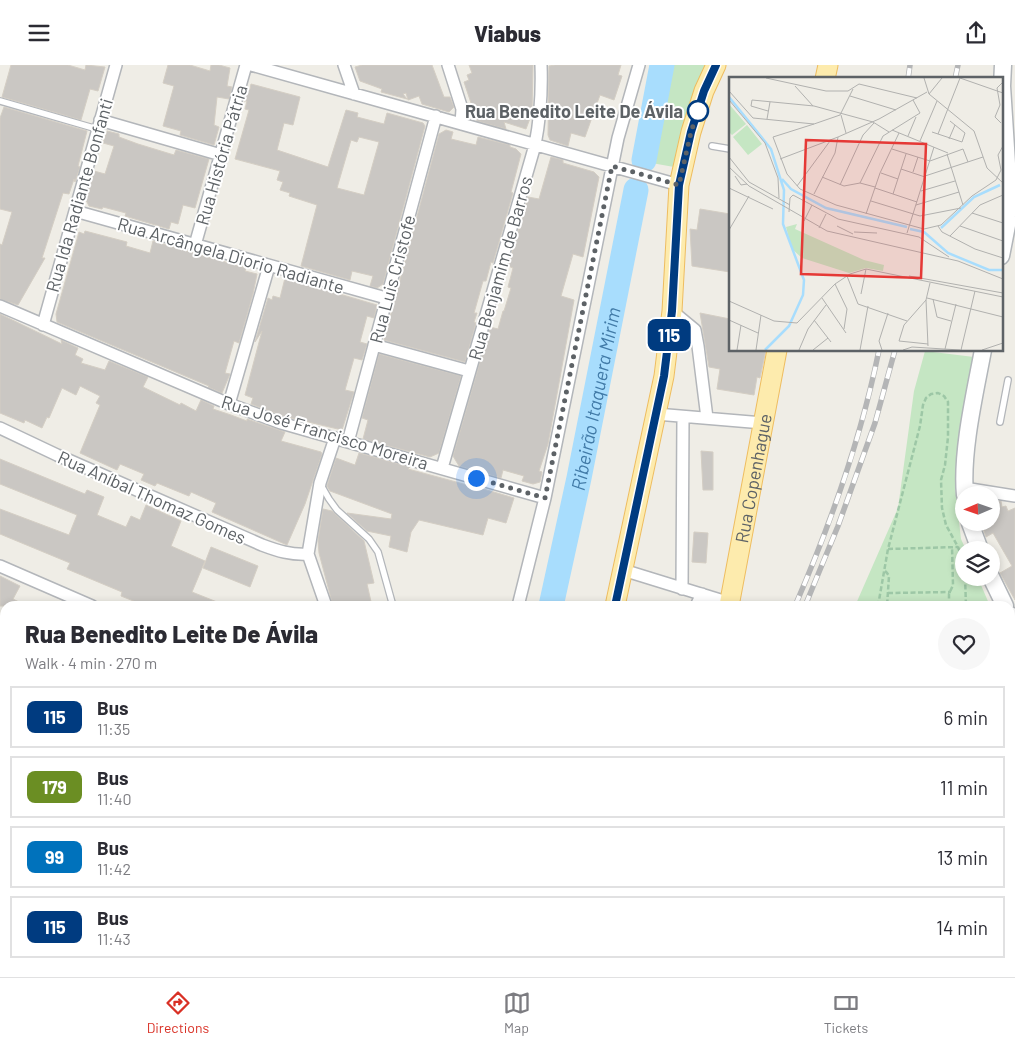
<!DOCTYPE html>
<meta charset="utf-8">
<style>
body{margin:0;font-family:Barlow,sans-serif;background:#f7f7f7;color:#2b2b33;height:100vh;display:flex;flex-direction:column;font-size:19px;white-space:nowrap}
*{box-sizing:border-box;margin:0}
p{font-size:16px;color:#7c7c81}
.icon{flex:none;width:28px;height:28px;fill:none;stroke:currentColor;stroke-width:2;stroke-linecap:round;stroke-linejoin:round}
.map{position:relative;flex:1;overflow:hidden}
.drawer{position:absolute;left:0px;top:536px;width:1015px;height:376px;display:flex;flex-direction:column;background:#fff;border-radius:15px 15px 0 0;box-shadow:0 2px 8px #0003}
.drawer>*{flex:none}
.badge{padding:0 10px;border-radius:8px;font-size:18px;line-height:32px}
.needle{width:32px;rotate:268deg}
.buttons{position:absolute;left:955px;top:421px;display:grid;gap:10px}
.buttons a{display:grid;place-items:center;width:45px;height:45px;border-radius:50%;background:#fff;box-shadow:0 2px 8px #0003;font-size:25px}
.you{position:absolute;width:25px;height:25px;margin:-12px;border:4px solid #fff;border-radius:50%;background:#1a73e8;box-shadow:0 0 0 8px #1a73e833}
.map>.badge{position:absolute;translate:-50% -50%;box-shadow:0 0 0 2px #fff}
.round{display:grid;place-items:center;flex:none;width:52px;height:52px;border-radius:26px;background:#f7f7f7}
.head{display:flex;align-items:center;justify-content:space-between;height:85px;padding:0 25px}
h1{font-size:24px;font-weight:800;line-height:38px}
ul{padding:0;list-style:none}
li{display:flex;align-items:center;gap:15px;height:62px;margin:0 10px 8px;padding:0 15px;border:2px solid #e1e1e2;border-radius:0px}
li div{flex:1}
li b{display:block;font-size:19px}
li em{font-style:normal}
li .badge{min-width:55px;font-weight:700;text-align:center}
header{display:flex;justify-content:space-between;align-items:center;height:65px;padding:0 25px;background:#fff;font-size:22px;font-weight:800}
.dock{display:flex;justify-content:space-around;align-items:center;height:70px;border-top:1px solid #e1e1e2;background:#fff;font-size:14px;color:#7c7c81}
.dock a{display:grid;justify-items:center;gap:2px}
.dock .selected{color:#d93025}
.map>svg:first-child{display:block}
.green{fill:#c5e6c3}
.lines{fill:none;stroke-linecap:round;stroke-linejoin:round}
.river{stroke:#a8ddfd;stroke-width:25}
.building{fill:#cac7c3;stroke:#d4cec4;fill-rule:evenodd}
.lane-casing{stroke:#b3b6ba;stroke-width:8}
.street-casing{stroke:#b3b6ba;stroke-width:14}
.secondary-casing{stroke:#b2b6ba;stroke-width:19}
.primary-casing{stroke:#eebd60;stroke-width:21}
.path{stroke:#9dc7a6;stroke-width:2.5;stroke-dasharray:5 2.5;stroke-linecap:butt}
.lane{stroke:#fff;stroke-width:5.5}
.street{stroke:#fff;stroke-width:11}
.secondary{stroke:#fff;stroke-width:16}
.primary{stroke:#fdebad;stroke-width:19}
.rail-casing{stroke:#b4b5b6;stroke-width:5.5}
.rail{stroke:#fff;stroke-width:4;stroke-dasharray:11;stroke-linecap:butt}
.line-casing{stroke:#fff;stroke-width:11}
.line{stroke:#003b80;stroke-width:8}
.walk{stroke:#5d6266;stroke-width:5;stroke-dasharray:0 9}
.stop-dot{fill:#fff;stroke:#003b80;stroke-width:2.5}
.labels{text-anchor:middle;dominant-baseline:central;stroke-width:4;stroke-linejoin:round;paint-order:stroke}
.stop-label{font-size:18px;font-weight:bold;fill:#5d6266;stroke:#fff;text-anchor:end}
.street-label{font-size:18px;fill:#5d6266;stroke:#fff}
.water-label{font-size:19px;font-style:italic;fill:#417aa7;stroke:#fff}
.inset-river{fill:none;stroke:#a8ddfd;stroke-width:2.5}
.inset-road{fill:none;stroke:#b1b1af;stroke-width:1}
.view{fill:#e53936;fill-opacity:0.15;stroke:#e53936;stroke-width:2.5}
.inset-edge{fill:none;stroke:#5d6266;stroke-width:2.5}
</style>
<header><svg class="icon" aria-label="menu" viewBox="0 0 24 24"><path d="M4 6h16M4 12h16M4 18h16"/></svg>Viabus<svg class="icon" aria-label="share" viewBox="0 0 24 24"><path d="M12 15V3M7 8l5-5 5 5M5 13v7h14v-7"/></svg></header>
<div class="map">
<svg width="1015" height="912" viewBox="0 0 1015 912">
<rect width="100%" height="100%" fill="#efede6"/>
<path class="green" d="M666,0H708L674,102L646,97Z
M925,286L974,292L955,421L961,474L966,485H964V512L978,513L990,541H855L898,443L914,326Z
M705,908H895L893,912H703Z"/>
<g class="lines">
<g class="river">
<path d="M644,95L662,0"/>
<path id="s1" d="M551,541L579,413L636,125"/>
<path d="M426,912L428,908"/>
<path d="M1000,912L1008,908"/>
</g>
</g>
<path class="building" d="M11,0H68L85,5L86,0L105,2L98,26L90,24L81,55L2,32Z
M168,0H190L210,6L211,0H219L230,3L227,21L232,22L229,34L217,32L214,60L219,62L214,80L180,70L181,66L163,61L174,21L163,18Z
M362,0H432L444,32H450L454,42L449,47L422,39L419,31L408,35L406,28L403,29L407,34L381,27L382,24L360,16L355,2Z
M469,0H533L532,48L526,64L504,57L506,64L477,56L464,17L469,15L467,10L472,8Z
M555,0H621L618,10L622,11L614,35L600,30L585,72L571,68L568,81L550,75L548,70L549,1Z
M251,19L300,32L293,60L284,58L277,85L328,102L346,45L358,48L357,52L384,59L387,48L423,58L425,61L383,219L377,223L370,221L373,211L352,206L350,215L301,201L317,140L289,131L290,128L280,125L283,117L277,115L280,106L235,94L249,45L245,44L247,36H244L247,24H250ZM359,72L379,77L364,130L337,123L351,75L357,77Z
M4,42L87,66L78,101L80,102L75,117L74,114L69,129L63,128L42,193H45L18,240L0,234V179L2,180L12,147L0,144V53Z
M446,65L453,67L451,74L476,80L478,72L510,80V82L516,84L521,89L511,127L513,128L493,198L491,197L486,216H483L474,248H477L474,257L476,258L465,297L384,275L439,69Z
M107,66L119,69V72L138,79L174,90L176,85L209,94L195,143L183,140L178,159L171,157L169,164L125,151L126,148L103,142L102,144L89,141L86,135L94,106L105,109L114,81L103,78Z
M551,92L563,95V98L594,107L599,112L583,192L573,189L561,231L574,235L548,379L539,406L542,407L540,417L533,419L522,416L524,411L503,405L501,413L459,401L453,391L490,262L498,264L503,246H504L511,223L508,222L513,203L508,201L528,132L539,134Z
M700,144L730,149V207L692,201L690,164L697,165Z
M85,166L127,177L126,181L150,188L153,176L246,203L245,206L257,209L253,229L239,278L234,276L225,308L230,309L222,328L208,322L209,321L57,257L56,249L79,167L84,169Z
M285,213L377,240L374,253L367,251L360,277L367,279L362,295L354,293L345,325L354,327L342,365L283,351L251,339L253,333L245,330L262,266L255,277L268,233L272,235L273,231L280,233Z
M700,248L730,254V285H766L760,313L757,312L754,330L717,324L720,304L709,302Z
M0,249L62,279L61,275L78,283L75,290L83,294L81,298L105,305L109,296L148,312L143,322L180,340L181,338L196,346L201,335L214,341L213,344L231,350L247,356V354L285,367L281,376L321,387L322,389L305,439L287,480L212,447L216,438L191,427L189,431L157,418L155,421L141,415L144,409L120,399L117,405L80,388L100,340L96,338L100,331L80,321L76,330L62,323L49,353L47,352L42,363L25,355L24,358L0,348Z
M379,289L461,311L439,388L430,392L363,374L368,355L362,353Z
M701,386L713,387V425H703Z
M359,388L410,402L408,404L471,421L470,420L514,433L506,458L488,453L483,470L419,455L411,467L407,487L389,482L391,471L367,466L347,448L391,454L392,449L330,426L327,421L336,393L355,400Z
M0,394L85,429L87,425L104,432L97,450L126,462L131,451L140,455L146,440L181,456L171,481L205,496L192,527L227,541H146L121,531L122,527L67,504L70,498L0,469V444L69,470L77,450L0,419Z
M991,435L1001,436L1002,442L1006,441L1008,446L1015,443V535L1000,508L1012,501L993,468L986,472L982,460L991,458Z
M323,444L332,446L364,476L374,518L367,519L372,541H333L319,488L318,476Z
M694,467L708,468L706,498L692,497Z
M211,482L258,501L250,522L203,503Z
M0,511L20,521L13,534L27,541H0Z"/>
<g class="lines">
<g class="lane-casing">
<path id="lane" d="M0,36L97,64
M712,81L730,84
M1000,357L1008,315
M321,420L329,434L337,445L369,474L378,487L393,541
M811,912L815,908"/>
</g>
<g class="street-casing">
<path id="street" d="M251,0L679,120
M344,0L354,29
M448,0L462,44L461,59
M100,55L221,90
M75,146L386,233
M195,180L246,0
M0,241L229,339L281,358L545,433
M672,246L695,265L698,281L707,353
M43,260L116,0
M374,280L469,306
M229,339L269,201
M656,349L763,358
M0,363L57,390L262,480C278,486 291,490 308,489
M348,377L436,51
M442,403L535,80C540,54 542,27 541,0
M964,423L1015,431
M0,501L92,541
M623,505L730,538
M682,524L683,352
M326,541L308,489L320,418L335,373
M518,541L545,433L618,73L639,0
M696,541L702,529
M0,671L5,672
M0,732L5,734
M0,757L5,773
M49,908L50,912
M258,908L265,912
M395,912L398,908"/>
</g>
<g class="secondary-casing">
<path id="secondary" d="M1003,0L1002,21L1010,145
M1001,191L1010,145L1014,135
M965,430C961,387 975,328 983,285
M970,458L980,485
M991,512L1005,541
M1010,550L1015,558"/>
</g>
<g class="primary-casing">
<g id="primary">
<path d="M825,14L828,0"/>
<path d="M615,541L664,311L672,246L679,120L691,67L704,26L716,0"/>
<path id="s2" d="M729,541L777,285"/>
<path d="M459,912L462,908"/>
<path d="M610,912L612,908"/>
</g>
</g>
<path class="path" d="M888,484L958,482
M885,506L887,508L889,511L887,541
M965,512L966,541
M888,528L951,527
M878,541L888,484L920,361L923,340L926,333L931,329L938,328L944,331L948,337V372L945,400L941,415L942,443L946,460L958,482L964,499
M949,541V529L953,520L952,482
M723,912L726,908
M763,912L768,908
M826,912L829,908"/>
<use href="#lane" class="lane"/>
<use href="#street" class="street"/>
<use href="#secondary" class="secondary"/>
<use href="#primary" class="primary"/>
<g class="rail-casing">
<path id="rail" d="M908,14L910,0
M955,14L958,0
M795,541C831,458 861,374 879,285
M805,541L838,461L875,358L895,285
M631,912L633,908
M641,912L643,908"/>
</g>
<use href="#rail" class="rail"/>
</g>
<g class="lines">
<g class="line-casing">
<path id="line" d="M615,541L664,311L672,246L679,120L691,67L704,26L716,0"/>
</g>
<use href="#line" class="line"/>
<path class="walk" d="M476,413L545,433L612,101L679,120L691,67L698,46"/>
</g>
<circle class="stop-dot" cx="698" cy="46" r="10"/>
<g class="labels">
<g class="stop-label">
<text x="683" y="46">Rua Benedito Leite De Ávila</text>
</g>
<g class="street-label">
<text transform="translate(221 90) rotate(-74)">Rua História Pátria</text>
<text transform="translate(79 130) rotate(-74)">Rua Ida Radiante Bonfanti</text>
<text transform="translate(231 190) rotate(16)">Rua Arcângela Diorio Radiante</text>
<text transform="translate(500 203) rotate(-74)">Rua Benjamim de Barros</text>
<text transform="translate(392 214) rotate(-75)">Rua Luis Cristofe</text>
<text transform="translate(325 367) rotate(17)">Rua José Francisco Moreira</text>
<text stroke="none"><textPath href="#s2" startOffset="130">Rua Copenhague</textPath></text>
<text transform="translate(152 432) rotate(24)">Rua Aníbal Thomaz Gomes</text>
</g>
<g class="water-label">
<text stroke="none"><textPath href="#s1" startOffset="212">Ribeirão Itaquera Mirim</textPath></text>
</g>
</g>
<g transform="translate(729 12)">
<rect width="274" height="274" fill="#efede6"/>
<path d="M0,27L17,47L3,58L0,55ZM18,48L33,67L19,78L4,60ZM68,147L66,152L135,183L155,188L154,194L137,191L120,196L73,181L63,172L57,150Z" fill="#c5e6c3"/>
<path class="inset-river" d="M0,20L42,72L55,113L54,147L75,203L74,218L60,249L36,273M53,102L62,112L97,131L178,150M212,151L245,120L271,108M181,152L195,155L219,176L260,193H274"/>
<path class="inset-road" d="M37,1L97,14H119L130,7L188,21M195,1L200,17L245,54L258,91L274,106M231,1L274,16M66,9L84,29M0,14L24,41L85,47L111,38L124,12M200,17L213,1M121,19L167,33M0,23L36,66L49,101L50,121M39,34L22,29L23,23L85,29L144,45L160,55M112,38L117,56M38,42L41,25M274,43V61M272,46L266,40L271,28L268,11L274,5M85,47L44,60L58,97L71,112L107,128L195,152L212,148L243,119L267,103L272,93L269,78L274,69M163,53L219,76M203,55L233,65L236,56L221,44M209,57L231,1M179,59L187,40M220,62L226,48M191,64L208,24M163,72L201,84L234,72L239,85M218,77L234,128M0,80L20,105M51,82L109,60M0,90L20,109L98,154L229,184M172,92L196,100M184,95L189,80M152,96L169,102M6,99L12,108L18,107M196,99L254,80M93,100L115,109L131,106L146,110M20,105L61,128M131,106L154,59L191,36L184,23M111,108L134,58L145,46M68,109L101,64M0,111L44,132M146,111L188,125M192,114L226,104M85,117L106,76L109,60L150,42L198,15M164,117L177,77M142,124L191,139L232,131M187,128L230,115M60,135L61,121L64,118L109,142L190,160L220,180M243,136L274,146M137,137L151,96L170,56M75,144L83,128M108,149L124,157M209,149L213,155L246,172L274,181M231,149L274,164M90,151L97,137M0,153L20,119M125,155L148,156M178,156L205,70M221,159L251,128L274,118M229,184L274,202M118,199L129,227L178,244M180,199L274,216M106,207L118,232L115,252M132,217L137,192M93,221L117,256M198,221L274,240M204,222L208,240L222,244M197,223L199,269M0,224L45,244L68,246L106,207L121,197L137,192L274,220M0,243L29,256M85,243L102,265M199,267L170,264L175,248L197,223L201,206M216,272L227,227M8,273L12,248M27,273L32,238M70,273L79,252L97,228M84,273L99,261M131,273L139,229M153,273L150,264L159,236M174,273L183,270L231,273M232,273L246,214M253,273L274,266"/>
<path class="view" d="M77,63L197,67L192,201L72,197Z"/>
<rect width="274" height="274" class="inset-edge"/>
</g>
</svg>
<div class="buttons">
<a><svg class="needle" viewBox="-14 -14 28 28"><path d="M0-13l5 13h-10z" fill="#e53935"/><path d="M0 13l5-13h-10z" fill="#7c7c81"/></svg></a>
<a><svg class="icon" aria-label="layers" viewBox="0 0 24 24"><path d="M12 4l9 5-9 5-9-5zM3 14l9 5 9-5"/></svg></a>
</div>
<div class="you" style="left:476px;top:413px"></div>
<b class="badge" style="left:669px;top:270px;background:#003b80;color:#fff">115</b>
<section class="drawer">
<div class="head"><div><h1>Rua Benedito Leite De Ávila</h1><p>Walk · 4 min · 270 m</p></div><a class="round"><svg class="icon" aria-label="heart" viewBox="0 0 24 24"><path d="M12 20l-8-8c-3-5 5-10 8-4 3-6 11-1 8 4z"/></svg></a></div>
<ul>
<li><span class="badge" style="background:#003b80;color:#fff">115</span><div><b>Bus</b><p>11:35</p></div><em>6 min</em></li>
<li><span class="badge" style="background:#6b8e23;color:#fff">179</span><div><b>Bus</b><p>11:40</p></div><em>11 min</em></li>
<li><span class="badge" style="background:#0072bc;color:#fff">99</span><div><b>Bus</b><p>11:42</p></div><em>13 min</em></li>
<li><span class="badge" style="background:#003b80;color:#fff">115</span><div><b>Bus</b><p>11:43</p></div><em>14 min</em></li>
</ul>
</section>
</div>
<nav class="dock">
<a class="selected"><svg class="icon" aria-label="directions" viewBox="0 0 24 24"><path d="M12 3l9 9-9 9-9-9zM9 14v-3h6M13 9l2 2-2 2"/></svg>Directions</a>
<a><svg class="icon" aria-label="map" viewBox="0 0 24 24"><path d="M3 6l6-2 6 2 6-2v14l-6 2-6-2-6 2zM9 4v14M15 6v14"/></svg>Map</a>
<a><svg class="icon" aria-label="tickets" viewBox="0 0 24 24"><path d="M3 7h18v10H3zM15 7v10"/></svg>Tickets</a>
</nav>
